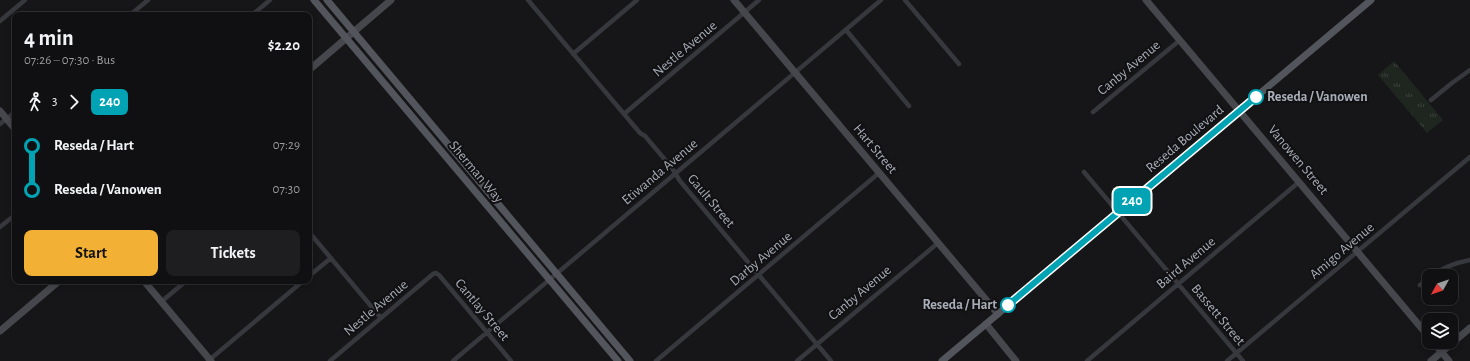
<!DOCTYPE html>
<meta charset="utf-8">
<style>
body{margin:0;font-family:"Alegreya Sans",sans-serif;background:#1e1e20;color:#f1f3f6;height:100vh;display:flex;flex-direction:column;font-size:15px;white-space:nowrap}
*{box-sizing:border-box;margin:0}
p{font-size:13px;color:#9c9d9f}
.icon{flex:none;width:22px;height:22px;fill:none;stroke:currentColor;stroke-width:2;stroke-linecap:round;stroke-linejoin:round}
.map{position:relative;flex:1;overflow:hidden}
.drawer{position:absolute;left:12px;top:12px;width:300px;height:272px;display:flex;flex-direction:column;background:#101012;border-radius:8px;box-shadow:0 2px 6px #0003,0 0 0 1px #303032}
.drawer>*{flex:none}
.badge{padding:0 8px;border-radius:6px;font-size:14px;line-height:26px}
.needle{width:26px;rotate:230deg}
.fabs{position:absolute;left:1422px;top:269px;display:grid;gap:8px}
.fabs a{display:grid;place-items:center;width:36px;height:36px;border-radius:8px;background:#101012;box-shadow:0 2px 6px #0003,0 0 0 1px #303032;font-size:20px}
.map>.badge{position:absolute;translate:-50% -50%;box-shadow:0 0 0 2px #fff}
.legs{display:flex;align-items:center;gap:6px;height:44px;padding:0 12px;font-size:13px}
.legs p{margin-inline-start:auto}
.summary{display:flex;align-items:center;justify-content:space-between;height:68px;padding:0 12px}
h1{font-size:22px;font-weight:600;line-height:30px}
.cta{display:flex;gap:8px;margin-top:auto;padding:8px 12px}
.cta a{flex:1;height:46px;border-radius:8px;background:#f2b134;color:#111;font-size:16px;font-weight:600;line-height:46px;text-align:center}
.cta a+a{background:#1e1e20;color:#f1f3f6}
ul{padding:0 12px;list-style:none}
li{display:flex;align-items:center;gap:14px;height:44px;font-size:15px}
li i{display:grid;place-items:center;width:6px;height:100%;margin:0 5px;background:currentColor}
li i::after{content:'';width:10px;height:10px;margin:-5px;border:3px solid;border-radius:50%;background:#101012}
li p{margin-inline-start:auto}
li:first-child i{background:linear-gradient(#0000 50%,currentColor 0)}
li:last-child i{background:linear-gradient(currentColor 50%,#0000 0)}
.map>svg:first-child{display:block}
.grass{fill:url(#grass-tufts)}
.lines{fill:none;stroke-linecap:round;stroke-linejoin:round}
.street{stroke:#37383d;stroke-width:4.5}
.secondary{stroke:#45474d;stroke-width:7}
.primary{stroke:#53555c;stroke-width:7}
.line-1-casing{stroke:#fff;stroke-width:9}
.line-1{stroke:#00a3b4;stroke-width:6}
.stop-1-dot{fill:#fff;stroke:#00a3b4;stroke-width:2}
.labels{text-anchor:middle;dominant-baseline:central;stroke-width:4;stroke-linejoin:round;paint-order:stroke}
.street-label{font-size:14px;fill:#a8adb8;stroke:#111113}
.stop-label{font-size:14px;font-weight:bold;fill:#a8adb8;stroke:#111113;text-anchor:start}
</style>
<div class="map">
<svg width="1470" height="361" viewBox="0 0 1470 361">
<defs>
<pattern id="grass-tufts" width="24" height="20" patternUnits="userSpaceOnUse"><rect width="24" height="20" fill="#1e261f"/><path d="M3 7l-1-3M5 7V3M7 7l1-3M15 17l-1-3M17 17v-4M19 17l1-3" fill="none" stroke="#3c433d"/></pattern>
</defs>
<rect width="100%" height="100%" fill="#161618"/>
<path class="grass" d="M1394,61L1443,120L1427,133L1378,75Z"/>
<g class="lines">
<path class="street" d="M528,0L640,133L645,136L672,168L680,181L831,361
M905,0L959,64
M130,15L148,0
M252,15L270,0
M0,21L25,0
M846,30L909,106
M573,54L637,0
M1431,100L1452,83L1470,70
M1093,112L1180,40
M624,114L759,0
M0,124L15,112
M1084,172L1243,361
M0,227L15,215
M309,232L381,318
M309,276L331,258
M1431,276C1443,267 1455,263 1470,260
M1420,285L1429,278
M161,302L186,281
M208,361L303,281
M330,361L433,274L436,273L439,275L511,361
M453,361L881,0
M656,361L879,173
M797,361L938,243
M1087,361L1299,182
M1227,361L1470,157"/>
<path class="secondary" d="M734,0L998,314
M1146,0L1429,337
M309,70L391,0
M0,111L15,129
M144,281L211,361
M986,324L1016,361
M0,331L59,281
M1433,342L1449,361
M1431,361L1470,328"/>
<path class="primary" d="M314,0L618,361
M327,0L630,361
M942,361L1371,0"/>
</g>
<g class="lines">
<g class="line-1-casing">
<path id="line-1" d="M1008,305L1256,97"/>
</g>
<use href="#line-1" class="line-1"/>
</g>
<g class="stop-1-dot">
<circle cx="1256" cy="97" r="7"/>
<circle cx="1008" cy="305" r="7"/>
</g>
<g class="labels">
<g class="street-label">
<text transform="translate(685 49) rotate(-40)">Nestle Avenue</text>
<text transform="translate(1129 68) rotate(-40)">Canby Avenue</text>
<text transform="translate(1185 139) rotate(-40)">Reseda Boulevard</text>
<text transform="translate(875 149) rotate(50)">Hart Street</text>
<text transform="translate(1298 160) rotate(50)">Vanowen Street</text>
<text transform="translate(476 172) rotate(50)">Sherman Way</text>
<text transform="translate(660 172) rotate(-40)">Etiwanda Avenue</text>
<text transform="translate(711 201) rotate(50)">Gault Street</text>
<text transform="translate(1342 251) rotate(-40)">Amigo Avenue</text>
<text transform="translate(761 259) rotate(-40)">Darby Avenue</text>
<text transform="translate(1186 263) rotate(-40)">Baird Avenue</text>
<text transform="translate(860 293) rotate(-40)">Canby Avenue</text>
<text transform="translate(376 308) rotate(-40)">Nestle Avenue</text>
<text transform="translate(482 310) rotate(50)">Cantlay Street</text>
<text transform="translate(1218 315) rotate(50)">Bassett Street</text>
</g>
<g class="stop-label">
<text x="1267" y="97">Reseda / Vanowen</text>
<text x="997" y="305" text-anchor="end">Reseda / Hart</text>
</g>
</g>
</svg>
<div class="fabs">
<a><svg class="needle" viewBox="-14 -14 28 28"><path d="M0-13l5 13h-10z" fill="#e53935"/><path d="M0 13l5-13h-10z" fill="#9c9d9f"/></svg></a>
<a><svg class="icon" aria-label="layers" viewBox="0 0 24 24"><path d="M12 4l9 5-9 5-9-5zM3 14l9 5 9-5"/></svg></a>
</div>
<b class="badge" style="left:1132px;top:201px;background:#00a3b4;color:#fff">240</b>
<section class="drawer">
<div class="summary"><div><h1>4 min</h1><p>07:26 – 07:30 · Bus</p></div><b>$2.20</b></div>
<div class="legs"><svg class="icon" aria-label="walk" viewBox="0 0 24 24"><circle cx="13" cy="4" r="2"/><path d="M13 8l-2 6 4 7M11 14l-3 7M7 12l3-4h3l4 4"/></svg>3<svg class="icon" aria-label="forward" viewBox="0 0 24 24"><path d="M9 5l7 7-7 7"/></svg><b class="badge" style="background:#00a3b4;color:#fff">240</b></div>
<ul>
<li><i style="color:#00a3b4"></i><b>Reseda / Hart</b><p>07:29</p></li>
<li><i style="color:#00a3b4"></i><b>Reseda / Vanowen</b><p>07:30</p></li>
</ul>
<div class="cta"><a>Start</a><a>Tickets</a></div>
</section>
</div>
